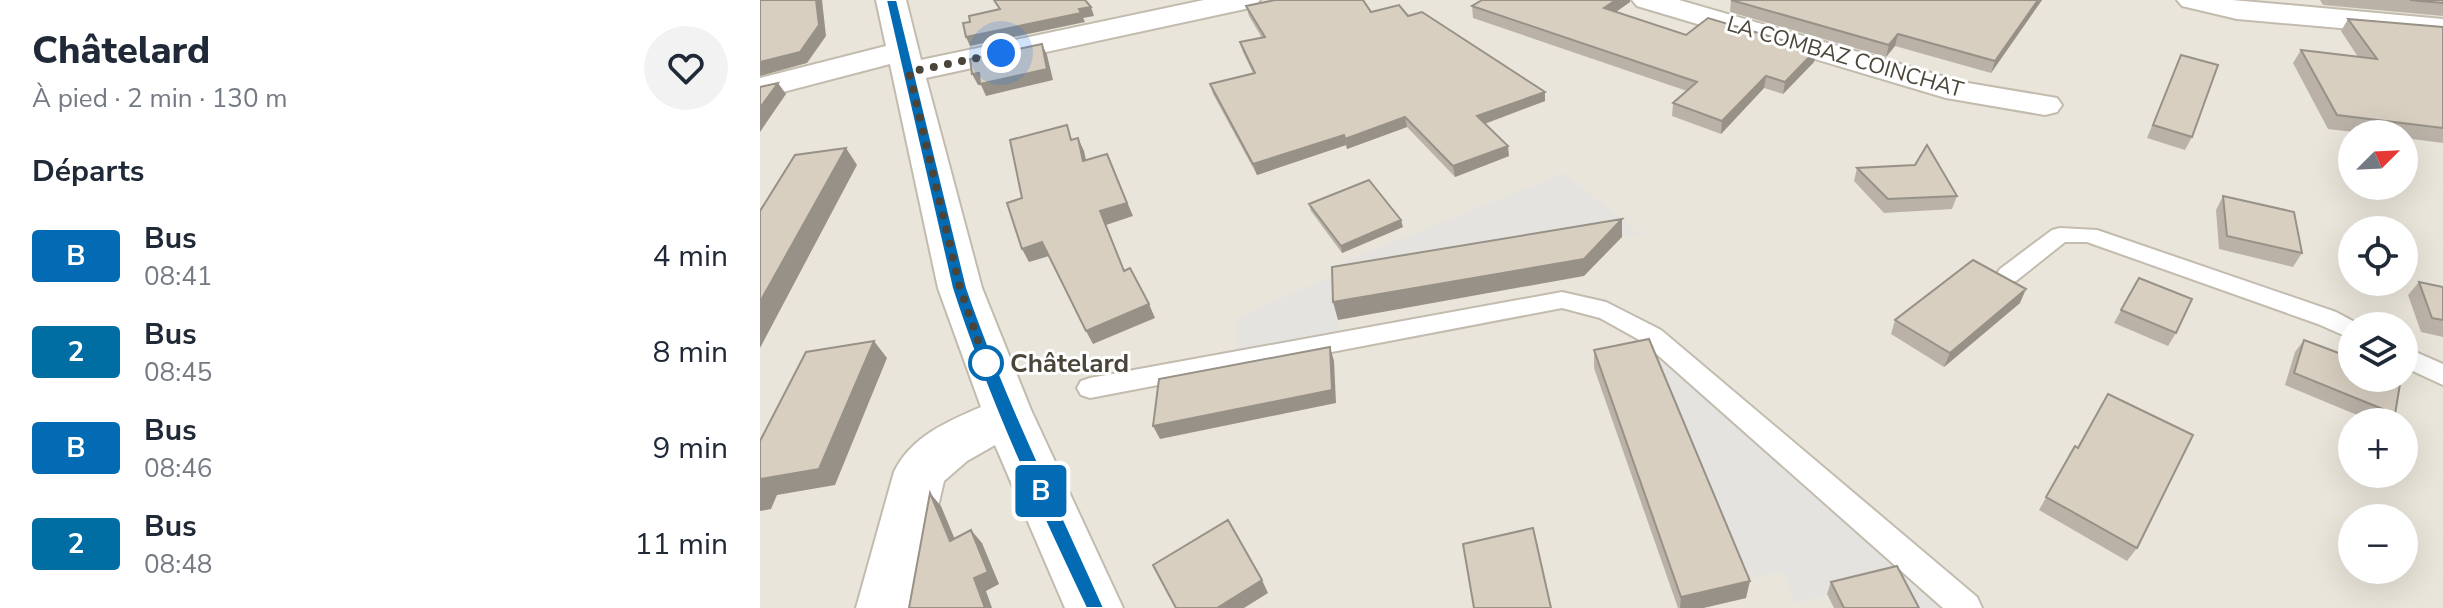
<!DOCTYPE html>
<html lang="fr">
<meta charset="utf-8">
<style>
body{margin:0;font-family:"Nunito Sans",sans-serif;background:#f2f2f3;color:#1f2937;height:100vh;display:flex;flex-direction:column;font-size:30px;white-space:nowrap}
*{box-sizing:border-box;margin:0}
p{font-size:26px;color:#747a83}
.icon{flex:none;width:44px;height:44px;fill:none;stroke:currentColor;stroke-width:2;stroke-linecap:round;stroke-linejoin:round}
.map{position:relative;flex:1;overflow:hidden}
.sheet{display:flex;flex-direction:column;background:#fff;width:760px}
.sheet>*{flex:none}
.badge{padding:0 16px;border-radius:6px;font-size:28px;line-height:52px}
.needle{width:52px;rotate:66deg}
.fabs{position:absolute;left:1578px;top:120px;display:grid;gap:16px}
.fabs a{display:grid;place-items:center;width:80px;height:80px;border-radius:50%;background:#fff;box-shadow:0 8px 32px #0002;font-size:40px}
.you{position:absolute;width:40px;height:40px;margin:-20px;border:6px solid #fff;border-radius:50%;background:#1a73e8;box-shadow:0 0 0 12px #1a73e833}
.map>.badge{position:absolute;translate:-50% -50%;box-shadow:0 0 0 4px #fff}
h2{padding:0 32px;font-size:30px;line-height:72px}
.round{display:grid;place-items:center;flex:none;width:84px;height:84px;border-radius:42px;background:#f2f2f3}
.headline{display:flex;align-items:center;justify-content:space-between;height:136px;padding:0 32px}
h1{font-size:38px;font-weight:800;line-height:60px}
ul{padding:0;list-style:none}
li{display:flex;align-items:center;gap:24px;height:96px;padding:0 32px}
li div{flex:1}
li b{display:block;font-size:30px}
li em{font-style:normal}
li .badge{min-width:88px;font-weight:700;text-align:center}
main{display:flex;flex:1;min-height:0}
.map>svg:first-child{display:block}
.residential{fill:#eae5da;fill-rule:evenodd}
.parking{fill:#e5e3e0}
.lines{fill:none;stroke-linecap:round;stroke-linejoin:round}
.lane-casing{stroke:#c2bbae;stroke-width:4}
.street-casing{stroke:#c2bbae;stroke-width:4}
.lane{fill:#fff;fill-rule:evenodd}
.street{fill:#fff;fill-rule:evenodd}
.wall{fill:#bab2a6}
.shaded-wall{fill:#979187}
.building{fill:#d8cfc1;stroke:#979187;stroke-width:2}
.line{fill:#036bb4;stroke:#fff;stroke-width:2}
.walk{stroke:#4b4439;stroke-width:8;stroke-dasharray:0 14.4}
.stop-dot{fill:#fff;stroke:#036bb4;stroke-width:4}
.labels{text-anchor:middle;dominant-baseline:central;stroke-width:6;stroke-linejoin:round;paint-order:stroke}
.far-street-label{font-size:22px;fill:#4b4439;stroke:#fff}
.stop-label{font-size:26px;font-weight:bold;fill:#4b4439;stroke:#fff;text-anchor:start}
</style>
<main>
<section class="sheet">
<div class="headline"><div><h1>Châtelard</h1><p>À pied · 2 min · 130 m</p></div><a class="round"><svg class="icon" aria-label="heart" viewBox="0 0 24 24"><path d="M12 20l-8-8c-3-5 5-10 8-4 3-6 11-1 8 4z"/></svg></a></div>
<h2>Départs</h2>
<ul>
<li><span class="badge" style="background:#036bb4;color:#fff">B</span><div><b>Bus</b><p>08:41</p></div><em>4 min</em></li>
<li><span class="badge" style="background:#006da3;color:#fff">2</span><div><b>Bus</b><p>08:45</p></div><em>8 min</em></li>
<li><span class="badge" style="background:#036bb4;color:#fff">B</span><div><b>Bus</b><p>08:46</p></div><em>9 min</em></li>
<li><span class="badge" style="background:#006da3;color:#fff">2</span><div><b>Bus</b><p>08:48</p></div><em>11 min</em></li>
</ul>
</section>
<div class="map">
<svg width="1683" height="608" viewBox="0 0 1683 608">
<rect width="100%" height="100%" fill="#f6f3ec"/>
<path class="residential" d="M0,0H1683V608H0ZM1592,134H1644V186H1592ZM1592,230H1644V282H1592ZM1592,326H1644V378H1592ZM1592,422H1644V474H1592ZM1592,518H1644V570H1592Z"/>
<path class="parking" d="M804,173L880,234L578,285L579,342L476,361L477,318L574,275L579,264Z
M892,336L1206,608H1147L1131,578L1036,603L1022,571L980,582L889,357Z"/>
<g class="lines">
<g class="lane-casing">
<path id="lane" d="M1300,228L1337,230L1576,312L1602,326H1592V339L1558,324L1327,242H1305L1256,281H1240L1236,275L1240,269L1292,230Z
M802,292L846,302L901,330L1217,597L1222,608H1183L883,342L840,318L802,308L330,398L321,395L317,388L321,381L330,378Z
M1644,347L1683,364V385L1644,367Z"/>
</g>
<g class="street-casing">
<path id="street" d="M116,0H146L161,60L444,0H500L495,6L485,9L166,78L222,288L271,410L363,608H305L235,445L207,461L184,481L154,608H96L134,472C151,437 186,422 221,407L178,288L130,64L0,98V78L126,46Z
M872,0H919L1202,82L1297,98L1302,105L1297,112L1285,115L1186,98L877,6Z
M1417,0H1472L1683,19V37L1477,19L1422,6Z"/>
</g>
<use href="#lane" class="lane"/>
<use href="#street" class="street"/>
</g>
<path class="wall" d="M722,0H870V2L856,12L926,35L1056,50L1054,62L1023,94L1004,88L961,134L912,116L913,103L927,91L713,18L712,6Z
M971,0H1282L1231,73L1135,46L1126,57L970,12Z
M1560,0H1683V16L1563,5Z
M486,6L611,12L648,16L785,92V101L725,124L749,156L695,177L647,127L587,149L586,145L497,175L453,94L450,84L493,73L483,52L480,42L502,38L489,16Z
M1588,19L1683,27V143L1644,138V134H1611L1568,129L1533,63L1541,50L1598,57L1581,31Z
M1421,55L1432,137L1425,150L1387,138Z
M1097,168L1197,196L1192,209L1124,213L1094,181Z
M1463,196L1542,253L1533,267L1459,249L1456,210Z
M549,204L643,227L582,253L551,211Z
M1379,278L1416,333L1408,346L1354,323Z
M1659,282L1683,287V337L1661,332L1648,295Z
M1260,303L1184,367L1131,334L1135,320Z
M1544,340L1635,414L1627,422H1614L1525,385L1535,352Z
M834,350L986,598L943,608H918L834,368Z
M1315,446L1377,548L1367,561L1279,510Z
M1071,582L1159,608H1074L1067,594Z"/>
<path class="shaded-wall" d="M56,0H62L66,36L47,63L0,76V62Z
M856,0H870V2L844,20V8Z
M1278,0H1282L1231,73L1235,61Z
M331,7L334,16L323,18L319,9Z
M321,13L325,22L210,46L206,37Z
M1138,34L1135,46L1126,57L1129,45Z
M282,44L287,55L293,80L226,96L221,85H218L212,74Z
M1056,50L1054,62L1023,94L1025,82Z
M1006,76L1004,88L961,134L962,121Z
M18,83L26,94L0,132V108Z
M785,92V101L718,126L717,116Z
M645,117L647,127L587,149L585,139Z
M584,135L586,145L497,175L493,164Z
M318,138L324,151L329,174L323,161Z
M748,146L749,156L695,177L693,166Z
M86,148L97,165L0,348V302Z
M347,154L373,216L346,225L370,284L340,211Z
M862,219V237L824,276L578,320L573,302Z
M641,220L643,227L582,253L581,246Z
M282,242L289,256L269,262L262,249Z
M1266,289L1260,303L1184,367L1190,353Z
M389,304L395,318L333,344L326,331Z
M114,341L127,358L75,485L17,495L11,509L0,511V479Z
M570,347L574,361L576,403L400,439L393,426Z
M170,493L181,506L201,554L190,541Z
M211,530L222,543L239,584L226,591L232,608H225L214,578Z
M502,580L508,593L484,608H457Z
M990,581L986,598L943,608H920L921,597Z"/>
<path class="building" d="M0,0H56L59,25L40,52L0,62Z
M234,0H325L331,7L319,9L321,13L206,37L203,23L210,22L209,16L240,9Z
M515,0H603L611,12L639,5L648,16L662,12L785,92L717,116L748,146L693,166L645,117L585,139L584,135L493,164L450,84L495,73L480,42L505,37L486,6Z
M722,0H856L844,8L926,35L948,18L1056,50L1025,82L1006,76L962,121L913,103L937,82L712,6Z
M971,0H1278L1235,61L1138,34L1129,45Z
M1650,0H1683V3Z
M1588,19L1683,27V128L1577,115L1541,50L1617,59Z
M282,44L287,69L220,84L219,73L212,74L210,59Z
M1421,55L1458,65L1432,137L1393,125Z
M18,83L0,108V87Z
M307,125L311,140L318,138L323,161L347,154L367,203L340,211L364,271L370,268L389,304L326,331L282,242L262,249L247,203L262,198L250,140Z
M1167,145L1197,196L1128,199L1097,168L1155,165Z
M86,148L0,302V211L35,155Z
M609,180L641,220L581,246L549,204Z
M1463,196L1534,212L1542,253L1467,236Z
M862,219L824,259L573,302L572,267Z
M1213,260L1266,289L1190,353L1135,320Z
M1379,278L1432,299L1416,333L1361,310Z
M1659,282L1683,287V320L1672,318Z
M889,339L990,581L921,597L834,350Z
M1544,340L1592,358V378H1641L1635,414L1534,373Z
M114,341L59,469L0,479V441L46,352Z
M570,347L572,390L393,426L399,379Z
M1348,394L1433,435L1377,548L1286,497L1315,446L1318,448Z
M170,493L190,541L211,530L228,572L214,578L225,608H149Z
M468,520L502,580L457,608H416L393,565Z
M773,528L791,608H714L703,544Z
M1137,566L1159,608H1084L1071,582Z"/>
<path class="line" d="M126,0H137L207,288C245,398 297,502 344,608H326C278,507 228,400 192,288Z"/>
<g class="lines">
<path class="walk" d="M226,363L229,372L200,288L149,72L241,53"/>
</g>
<circle class="stop-dot" cx="226" cy="363" r="16"/>
<g class="labels">
<g class="far-street-label">
<text transform="translate(1085 57) rotate(16)">LA COMBAZ COINCHAT</text>
</g>
<g class="stop-label">
<text x="250" y="363">Châtelard</text>
</g>
</g>
</svg>
<div class="fabs">
<a><svg class="needle" viewBox="-14 -14 28 28"><path d="M0-13l5 13h-10z" fill="#e53935"/><path d="M0 13l5-13h-10z" fill="#747a83"/></svg></a>
<a><svg class="icon" aria-label="locate" viewBox="0 0 24 24"><circle cx="12" cy="12" r="6"/><path d="M12 2v4M12 18v4M2 12h4M18 12h4"/></svg></a>
<a><svg class="icon" aria-label="layers" viewBox="0 0 24 24"><path d="M12 4l9 5-9 5-9-5zM3 14l9 5 9-5"/></svg></a>
<a>+</a>
<a>−</a>
</div>
<div class="you" style="left:241px;top:53px"></div>
<b class="badge" style="left:281px;top:491px;background:#036bb4;color:#fff">B</b>
</div>
</main>
